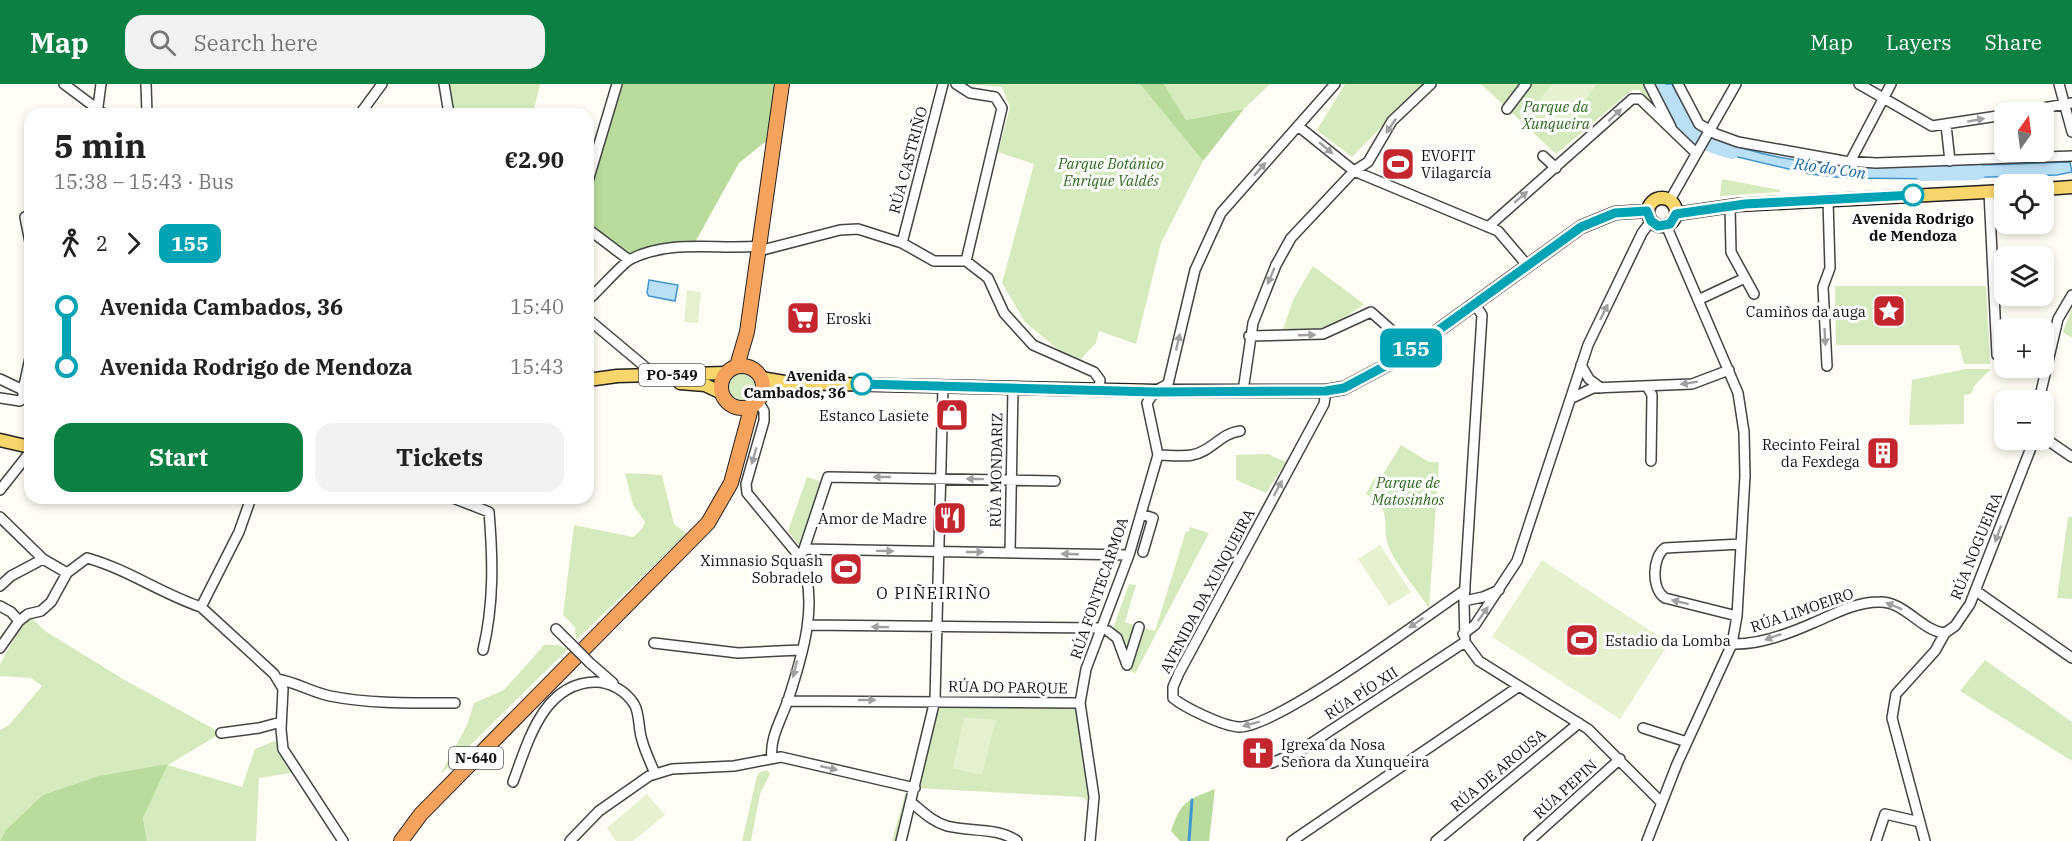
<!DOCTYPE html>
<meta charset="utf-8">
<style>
body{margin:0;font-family:"IBM Plex Serif",serif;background:#f2f2f2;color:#222;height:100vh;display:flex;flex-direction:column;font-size:22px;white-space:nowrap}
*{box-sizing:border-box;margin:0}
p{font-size:20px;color:#767676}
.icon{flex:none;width:33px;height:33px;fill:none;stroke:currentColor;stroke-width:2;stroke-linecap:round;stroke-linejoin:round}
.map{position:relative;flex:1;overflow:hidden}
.side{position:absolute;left:24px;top:24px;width:570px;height:396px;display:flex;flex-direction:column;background:#fff;border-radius:18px;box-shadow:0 3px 9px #0003}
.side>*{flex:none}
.badge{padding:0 12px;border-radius:9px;font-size:21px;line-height:39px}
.needle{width:39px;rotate:14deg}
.tools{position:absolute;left:1994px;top:18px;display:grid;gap:12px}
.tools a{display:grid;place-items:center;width:60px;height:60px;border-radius:12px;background:#fff;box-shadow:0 3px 9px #0003;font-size:30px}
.map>.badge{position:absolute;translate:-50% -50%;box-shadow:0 0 0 3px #fff}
.legs{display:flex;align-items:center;gap:9px;height:66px;padding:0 30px;font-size:20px}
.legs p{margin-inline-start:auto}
.summary{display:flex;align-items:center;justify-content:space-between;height:102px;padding:0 30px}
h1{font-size:33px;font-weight:800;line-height:45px}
.button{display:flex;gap:12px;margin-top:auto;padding:12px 30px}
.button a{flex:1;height:69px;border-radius:18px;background:#0b8043;color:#fff;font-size:24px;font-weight:800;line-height:69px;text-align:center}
.button a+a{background:#f2f2f2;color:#222}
ul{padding:0 30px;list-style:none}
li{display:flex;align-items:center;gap:21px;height:60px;font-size:22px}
li i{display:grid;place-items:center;width:9px;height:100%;margin:0 8px;background:currentColor}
li i::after{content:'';width:15px;height:15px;margin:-8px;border:4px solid;border-radius:50%;background:#fff}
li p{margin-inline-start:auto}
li:first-child i{background:linear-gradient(#0000 50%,currentColor 0)}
li:last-child i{background:linear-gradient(currentColor 50%,#0000 0)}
header{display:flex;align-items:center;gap:36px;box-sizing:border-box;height:84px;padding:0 30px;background:#0b8043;color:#fff}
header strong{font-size:28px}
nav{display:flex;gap:33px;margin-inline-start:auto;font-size:21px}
.search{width:420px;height:54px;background:#f2f2f2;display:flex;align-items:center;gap:15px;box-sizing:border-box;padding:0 21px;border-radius:18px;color:#767676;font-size:22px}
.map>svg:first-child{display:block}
.green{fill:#d5ebbd}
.forest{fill:#b9dc9c}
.pitch{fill:#e6f2cf}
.water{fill:#b9e0f7;stroke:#3f96cf;stroke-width:1.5}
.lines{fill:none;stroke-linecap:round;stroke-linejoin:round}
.stream{stroke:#3f96cf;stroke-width:3}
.river{stroke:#b9e0f7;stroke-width:16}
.minor-casing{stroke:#444;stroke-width:12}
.major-casing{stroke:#222;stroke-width:15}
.highway-casing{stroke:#222;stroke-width:16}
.minor{stroke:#fff;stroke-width:9}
.major{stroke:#f9d66b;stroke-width:12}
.highway{stroke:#f5a25d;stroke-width:14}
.minor-bridge-casing{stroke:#444;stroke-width:12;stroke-linecap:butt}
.minor-bridge{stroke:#fff;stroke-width:9}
.oneway{fill:#a0a0a0}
.line-1-casing{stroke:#fff;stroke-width:14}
.line-1{stroke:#00a3b4;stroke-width:9}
.stop-1-dot{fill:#fff;stroke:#00a3b4;stroke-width:3}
.labels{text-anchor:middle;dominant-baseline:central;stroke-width:6;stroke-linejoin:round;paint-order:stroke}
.shield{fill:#fff;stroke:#585858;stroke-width:1.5}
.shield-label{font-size:14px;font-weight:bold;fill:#111}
.park-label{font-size:15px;font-style:italic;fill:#2f6b1f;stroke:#fff}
.poi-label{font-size:15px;fill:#111;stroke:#fff;text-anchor:end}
.street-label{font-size:15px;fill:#111;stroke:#fff}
.stop-label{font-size:15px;font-weight:bold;fill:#111;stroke:#fff}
.water-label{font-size:16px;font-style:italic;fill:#1768a6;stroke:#fff}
.neighbourhood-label{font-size:16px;letter-spacing:1.5px;fill:#111;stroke:#fff}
</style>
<header>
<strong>Map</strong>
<div class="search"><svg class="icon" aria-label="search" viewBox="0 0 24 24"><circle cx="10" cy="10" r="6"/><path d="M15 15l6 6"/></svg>Search here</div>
<nav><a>Map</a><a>Layers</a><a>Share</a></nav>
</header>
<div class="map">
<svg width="2072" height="757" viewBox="0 0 2072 757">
<rect width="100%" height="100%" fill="#fffdf5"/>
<path class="green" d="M443,0H540L533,30H449Z
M967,0H1140L1203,77L1161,159L1136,260L1099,247L1096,259L1076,280L1025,238L1002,199L1034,80L998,68L1010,23L1002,3Z
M1164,0H1270L1244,25L1186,36Z
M1345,0H1423L1352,73L1317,46Z
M1481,0H1648L1657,24L1639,6H1632L1556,70Z
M1722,95L1780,106V108L1720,112Z
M1313,182L1364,220C1330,245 1323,246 1282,248L1294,214Z
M1835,202H1986L1990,280H1964L1959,261H1836Z
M2072,223V254L2063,248Z
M1965,285H1991L1974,302L1971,310L1964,311V340L1909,341L1912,296Z
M729 303a13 13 0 1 1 26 0a13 13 0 1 1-26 0Z
M1401,361L1429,378H1439L1429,524C1416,505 1400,486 1390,466C1379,441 1396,428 1366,410L1375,393L1380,395Z
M1268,370L1286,378L1266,409L1236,396V371Z
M625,389L662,391L674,440L687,450L576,556L575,543L563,531L574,441L633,453L642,445L645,438L633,421Z
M807,393L822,398L800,462L788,447Z
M2068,433H2072V515L2057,514Z
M1190,443L1209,449L1135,590L1128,584L1141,543L1155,547L1186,447L1189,448Z
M1129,500L1136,501L1125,538L1137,542L1126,576L1112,547Z
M28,530L45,547L123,595L221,649L168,681L242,703L255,665L282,654L297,688L259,694L256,757H147L143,734L167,681L5,747L0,757V646L9,641L42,602L31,594L0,592V580Z
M544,561H558L568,565L440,691L467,641L474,619L504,606Z
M1985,576L2072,638V677L1960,607Z
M935,616L1080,619L1094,721L1082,713L916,704L901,757H892L905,710L915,704Z
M767,686L770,690L760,710L751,757H742L757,692L760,688Z"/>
<path class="forest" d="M616,0H780L775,50L739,79L693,162L629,176L588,145V94Z
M1140,0H1164L1186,36L1244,25L1203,77Z
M168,680L143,734L147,757H0L5,747L43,711L99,692Z
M1215,705L1209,757H1180L1171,747C1181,717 1187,716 1215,705Z"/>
<path class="pitch" d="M1552,0H1597L1563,46L1533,24Z
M687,206L701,208L698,239L684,238Z
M1380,461L1411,508L1389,522L1358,475Z
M1542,476L1669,559L1620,635L1492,553Z
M964,633L996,636L982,691L953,684Z
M647,710L665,731L633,757H616L607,744Z"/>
<path class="water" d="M1651,0H1672L1694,40L1698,44L1691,58L1675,43Z
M1715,54C1788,85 1869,83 1946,82L1947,95L1845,94L1810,90L1708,66Z
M2070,78L2072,88L2057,91L1955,94L1956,82Z
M649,196L678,201L675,217L649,212L647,209Z"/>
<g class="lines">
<path class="stream" d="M1189,757L1192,716"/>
<path class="river" d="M1656,0C1662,11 1666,25 1673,35C1686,51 1712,62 1732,67
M1923,89L1978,88"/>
<g class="minor-casing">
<path id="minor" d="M64,0L104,30
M146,0L147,30
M444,0L449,30
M956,0L970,9L995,13L1002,24L966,177
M1649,0L1671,43
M1678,0L1699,40L1716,50L1738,58L1844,77L1876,79L2072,72
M1859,0L1932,42L2004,31
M2059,0L2072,48
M1507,25L1526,0
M2020,28L2072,19
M97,30L101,0
M360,30L382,0
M1946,41L1950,77
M1298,42L1354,87L1498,147L1527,181
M1543,72L1556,84
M1850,78L1891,0
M588,97L617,0
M1989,108L1997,271
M1670,116L1736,0
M1730,122L1731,168L1754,210
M25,133L30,158
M1488,143L1632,15H1640L1696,69
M588,145L629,176
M902,159L943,0
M759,167L840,146L858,145L902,159L934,177H966L988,194L1004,229L1033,261L1094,288L1100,296L1099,305
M588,216C599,207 622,179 631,175C671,155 717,166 759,162
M1698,216L1745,194
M1474,219L1482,231L1464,517L1465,558L1479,577L1588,645L1661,718
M588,235L656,292
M1249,252L1323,250L1371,228L1406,259L1414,262
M1581,281L1589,295L1601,304
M1827,282L1823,203L1830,184L1828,116
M0,295L23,306V313L30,316
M1648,304L1652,311L1651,377
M23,306L30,274
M1243,307L1253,239L1276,181L1291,154L1354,87L1368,78L1392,37L1431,0
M1326,307L1324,320L1179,589L1173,603V614C1185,624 1223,642 1239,643C1277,644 1426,532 1465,506
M0,314L20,317L23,313
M1572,314L1593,304L1692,300L1729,286
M2039,316L2058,235L2072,211
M758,317L764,327V337L746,400L747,409L799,472C821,515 802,573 788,616C782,634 769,655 772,674
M2043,353L2072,373
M1158,371C1168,371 1182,373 1192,371C1211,368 1221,349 1240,347
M0,406L30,368
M453,414L489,428C493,475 494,520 483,566
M1141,430L1153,434L1143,468
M0,433L43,475L67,489L87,474C127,485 162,510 201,523L239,448L251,414
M805,465L1129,471
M803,468L828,393L1055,397
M1010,468L1013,304
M0,502L11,492L43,475
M1976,507L2072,574
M1464,517L1483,513L1499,506
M0,522L11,528L19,537
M201,523L274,590L283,605L281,645L283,665L343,757
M1737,532L1665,514C1651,505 1652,473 1665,464L1741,460
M809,541L1101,544
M556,545L571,560
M1108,547L1117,554L1127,581L1139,543
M1463,550L1475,541L1517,477L1588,261L1642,149L1651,137
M654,559L738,569L800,566
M1732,560C1759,561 1788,550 1813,539C1834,530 1855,518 1879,518C1905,517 1921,547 1945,549
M0,564L19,537L28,530L41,527L51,518L67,489
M590,579L613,599
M277,595C296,598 311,608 330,612C370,620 414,619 455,619
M787,617L1080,619
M1643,644L1687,658
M221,649L259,644L281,638
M1272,679L1301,666L1465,558
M513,698C528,658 543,599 595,598C610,598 626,607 634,620C640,629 638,645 642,656C645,668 651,679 655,690
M912,719C923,728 933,738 947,742C970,748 997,743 1017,757
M570,757L599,727L649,692L672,685L734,682L781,673L915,704
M901,757L935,616L943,302
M1090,757L1094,713L1080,619L1086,585L1129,471L1158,371L1147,319L1155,307L1168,300L1195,186L1221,129L1335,0
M1292,757L1518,603
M1436,757L1579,639
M1529,757L1620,675
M1647,757L1677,680L1732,560L1737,532L1745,392L1744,348L1738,309L1666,141
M1876,757L1885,730L1920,738
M1925,757L1892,634L1896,610L1935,567L1945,549L1955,542L1970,520L2034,356"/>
</g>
<g class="major-casing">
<path id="major" d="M2043,105L2072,103
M1648 128a14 14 0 1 1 28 0a14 14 0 1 1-28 0Z
M1676,130L1738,121L2004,107
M761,294L790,299L1155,307H1326L1344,304L1400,274L1581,143L1615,129L1647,127
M588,296L617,292L726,289
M680,299L705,301L722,309
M763,308L787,300
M0,356L30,363"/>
</g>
<g class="highway-casing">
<path id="highway" d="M721 303a21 21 0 1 1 42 0a21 21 0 1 1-42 0Z
M737,282L747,248L782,0
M401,757L421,730L708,439L731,399L752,321"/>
</g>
<use href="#minor" class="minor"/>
<use href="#major" class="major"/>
<use href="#highway" class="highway"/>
<g class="minor-bridge-casing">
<path id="minor-bridge" d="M571,560L590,579"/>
</g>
<use href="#minor-bridge" class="minor-bridge"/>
</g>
<defs><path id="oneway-solid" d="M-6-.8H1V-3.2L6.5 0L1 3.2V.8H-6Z" transform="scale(1.5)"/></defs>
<g class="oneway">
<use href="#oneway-solid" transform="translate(1615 31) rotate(-43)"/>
<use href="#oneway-solid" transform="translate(1976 36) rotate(-10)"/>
<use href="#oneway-solid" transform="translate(1391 42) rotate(124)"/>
<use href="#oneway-solid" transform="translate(1326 64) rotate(40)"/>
<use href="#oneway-solid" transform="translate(1260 85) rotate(-48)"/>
<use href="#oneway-solid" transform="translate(1521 113) rotate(-40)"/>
<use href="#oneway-solid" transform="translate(1271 192) rotate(113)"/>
<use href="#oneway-solid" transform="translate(1604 228) rotate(-64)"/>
<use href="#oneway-solid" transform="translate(1307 251) rotate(-2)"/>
<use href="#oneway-solid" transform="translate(1825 253) rotate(87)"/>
<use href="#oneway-solid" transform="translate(1178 258) rotate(-77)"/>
<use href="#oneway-solid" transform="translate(1689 299) rotate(171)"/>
<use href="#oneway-solid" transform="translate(754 372) rotate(106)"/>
<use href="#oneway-solid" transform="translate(882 393) rotate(-180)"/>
<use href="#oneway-solid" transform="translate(975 395) rotate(-179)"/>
<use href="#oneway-solid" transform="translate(1278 404) rotate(-62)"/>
<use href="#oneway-solid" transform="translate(1998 450) rotate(110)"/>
<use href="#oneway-solid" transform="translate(885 467) rotate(1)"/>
<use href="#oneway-solid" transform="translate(975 468)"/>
<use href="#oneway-solid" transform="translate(1070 470) rotate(-178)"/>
<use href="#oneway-solid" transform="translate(1680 518) rotate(-166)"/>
<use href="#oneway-solid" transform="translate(1894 522) rotate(-158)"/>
<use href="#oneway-solid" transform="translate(1483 530) rotate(-54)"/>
<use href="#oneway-solid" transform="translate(1416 539) rotate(145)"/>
<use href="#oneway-solid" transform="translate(880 543) rotate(-179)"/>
<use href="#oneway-solid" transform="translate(1773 553) rotate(161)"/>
<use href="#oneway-solid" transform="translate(795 585) rotate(104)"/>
<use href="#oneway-solid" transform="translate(867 616)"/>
<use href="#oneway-solid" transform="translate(1251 640) rotate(165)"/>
<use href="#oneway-solid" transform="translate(829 684) rotate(13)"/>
</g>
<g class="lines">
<g class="line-1-casing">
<path id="line-1" d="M862,300L1155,308L1326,307L1344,304L1400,274L1581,143L1615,129L1647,127L1651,137L1658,142L1670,140L1676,130L1745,120L1913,111"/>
</g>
<use href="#line-1" class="line-1"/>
</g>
<defs>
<g id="stadium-square" transform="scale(1.725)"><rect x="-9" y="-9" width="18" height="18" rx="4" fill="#c4262e" stroke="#fff"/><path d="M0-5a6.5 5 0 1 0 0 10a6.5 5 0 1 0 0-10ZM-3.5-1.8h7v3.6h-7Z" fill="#fff"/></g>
<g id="sight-square" transform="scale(1.725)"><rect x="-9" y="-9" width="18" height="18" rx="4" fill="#c4262e" stroke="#fff"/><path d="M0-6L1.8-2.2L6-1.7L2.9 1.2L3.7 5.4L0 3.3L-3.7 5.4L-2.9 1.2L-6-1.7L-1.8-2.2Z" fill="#fff"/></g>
<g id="supermarket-square" transform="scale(1.725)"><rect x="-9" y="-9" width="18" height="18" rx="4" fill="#c4262e" stroke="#fff"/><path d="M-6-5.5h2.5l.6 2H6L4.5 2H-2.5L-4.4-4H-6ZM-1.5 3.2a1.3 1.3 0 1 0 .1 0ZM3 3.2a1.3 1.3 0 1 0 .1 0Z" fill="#fff"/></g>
<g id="shop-square" transform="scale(1.725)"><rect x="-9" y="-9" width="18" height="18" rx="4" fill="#c4262e" stroke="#fff"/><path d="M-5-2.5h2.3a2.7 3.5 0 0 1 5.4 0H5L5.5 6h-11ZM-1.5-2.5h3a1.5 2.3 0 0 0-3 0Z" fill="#fff"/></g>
<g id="building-square" transform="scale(1.725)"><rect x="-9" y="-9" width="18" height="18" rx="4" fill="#c4262e" stroke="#fff"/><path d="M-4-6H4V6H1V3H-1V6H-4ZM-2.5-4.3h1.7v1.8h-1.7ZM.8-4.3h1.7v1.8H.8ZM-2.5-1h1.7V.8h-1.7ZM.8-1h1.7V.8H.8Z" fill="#fff"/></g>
<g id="restaurant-square" transform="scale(1.725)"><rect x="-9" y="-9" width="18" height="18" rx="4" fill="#c4262e" stroke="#fff"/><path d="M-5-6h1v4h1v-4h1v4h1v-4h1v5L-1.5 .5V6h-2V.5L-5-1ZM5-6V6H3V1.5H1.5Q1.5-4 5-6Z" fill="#fff"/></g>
<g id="church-square" transform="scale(1.725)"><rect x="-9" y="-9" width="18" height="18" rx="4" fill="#c4262e" stroke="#fff"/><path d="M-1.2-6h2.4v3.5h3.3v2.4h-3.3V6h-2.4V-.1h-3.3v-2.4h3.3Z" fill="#fff"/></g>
</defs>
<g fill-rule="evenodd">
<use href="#stadium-square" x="1398" y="80"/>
<use href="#sight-square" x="1889" y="227"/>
<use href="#supermarket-square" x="803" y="234"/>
<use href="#shop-square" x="952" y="331"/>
<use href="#building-square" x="1883" y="369"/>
<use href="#restaurant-square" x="950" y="434"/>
<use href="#stadium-square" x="846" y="485"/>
<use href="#stadium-square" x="1582" y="556"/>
<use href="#church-square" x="1258" y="669"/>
</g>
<g class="stop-1-dot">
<circle cx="1913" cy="111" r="10"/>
<circle cx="862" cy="300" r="10"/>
</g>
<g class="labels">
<g class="shield">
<rect x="639" y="280" width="66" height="22" rx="4.5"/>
<rect x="449" y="663" width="54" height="22" rx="4.5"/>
</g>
<g class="shield-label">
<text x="672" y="291">PO-549</text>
<text x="476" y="674">N-640</text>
</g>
<g class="park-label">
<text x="1556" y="22">Parque da<tspan x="1556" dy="17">Xunqueira</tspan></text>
<text x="1111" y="79">Parque Botánico<tspan x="1111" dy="17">Enrique Valdés</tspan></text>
<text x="1408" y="398">Parque de<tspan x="1408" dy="17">Matosinhos</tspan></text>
</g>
<g class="poi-label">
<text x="1421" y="71" text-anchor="start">EVOFIT<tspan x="1421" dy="17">Vilagarcía</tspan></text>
<text x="1866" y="227">Camiños da auga</text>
<text x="826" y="234" text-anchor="start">Eroski</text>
<text x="929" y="331">Estanco Lasiete</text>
<text x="1860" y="360">Recinto Feiral<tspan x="1860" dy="17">da Fexdega</tspan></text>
<text x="927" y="434">Amor de Madre</text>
<text x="823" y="476">Ximnasio Squash<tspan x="823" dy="17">Sobradelo</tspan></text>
<text x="1605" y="556" text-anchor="start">Estadio da Lomba</text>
<text x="1281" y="660" text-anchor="start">Igrexa da Nosa<tspan x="1281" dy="17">Señora da Xunqueira</tspan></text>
</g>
<g class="street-label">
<text transform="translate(908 76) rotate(-75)">RÚA CASTRIÑO</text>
<text transform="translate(996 386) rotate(-89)">RÚA MONDARIZ</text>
<text transform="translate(1976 462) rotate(-68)">RÚA NOGUEIRA</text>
<text transform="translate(1099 504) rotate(-71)">RÚA FONTECARMOA</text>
<text transform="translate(1207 507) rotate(-62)">AVENIDA DA XUNQUEIRA</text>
<text transform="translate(1802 526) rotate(-19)">RÚA LIMOEIRO</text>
<text transform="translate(1008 603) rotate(1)">RÚA DO PARQUE</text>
<text transform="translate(1361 609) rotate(-33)">RÚA PÍO XII</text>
<text transform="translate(1498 686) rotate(-40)">RÚA DE AROUSA</text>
<text transform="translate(1565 705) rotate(-42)">RÚA PEPIN</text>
</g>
<g class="stop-label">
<text x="1913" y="134">Avenida Rodrigo<tspan x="1913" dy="17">de Mendoza</tspan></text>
<text x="846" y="291" text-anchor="end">Avenida<tspan x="846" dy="17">Cambados, 36</tspan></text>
</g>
<g class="water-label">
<text transform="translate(1830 84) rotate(8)">Río do Con</text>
</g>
<g class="neighbourhood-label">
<text x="934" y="509">O PIÑEIRIÑO</text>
</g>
</g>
</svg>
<div class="tools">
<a><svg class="needle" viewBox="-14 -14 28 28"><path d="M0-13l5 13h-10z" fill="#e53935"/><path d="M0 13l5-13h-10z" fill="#767676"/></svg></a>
<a><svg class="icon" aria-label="locate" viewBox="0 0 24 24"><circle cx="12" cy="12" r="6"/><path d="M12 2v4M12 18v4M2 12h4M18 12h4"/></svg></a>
<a><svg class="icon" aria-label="layers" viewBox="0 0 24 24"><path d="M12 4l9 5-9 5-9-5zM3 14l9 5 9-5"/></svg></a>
<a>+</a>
<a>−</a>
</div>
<b class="badge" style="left:1411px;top:264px;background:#00a3b4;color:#fff">155</b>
<section class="side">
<div class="summary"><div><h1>5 min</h1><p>15:38 – 15:43 · Bus</p></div><b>€2.90</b></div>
<div class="legs"><svg class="icon" aria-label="walk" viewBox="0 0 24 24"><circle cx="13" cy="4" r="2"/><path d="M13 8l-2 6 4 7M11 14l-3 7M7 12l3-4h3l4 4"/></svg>2<svg class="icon" aria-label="forward" viewBox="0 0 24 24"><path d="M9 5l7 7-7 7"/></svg><b class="badge" style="background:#00a3b4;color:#fff">155</b></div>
<ul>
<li><i style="color:#00a3b4"></i><b>Avenida Cambados, 36</b><p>15:40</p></li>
<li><i style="color:#00a3b4"></i><b>Avenida Rodrigo de Mendoza</b><p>15:43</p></li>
</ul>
<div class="button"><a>Start</a><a>Tickets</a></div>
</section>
</div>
